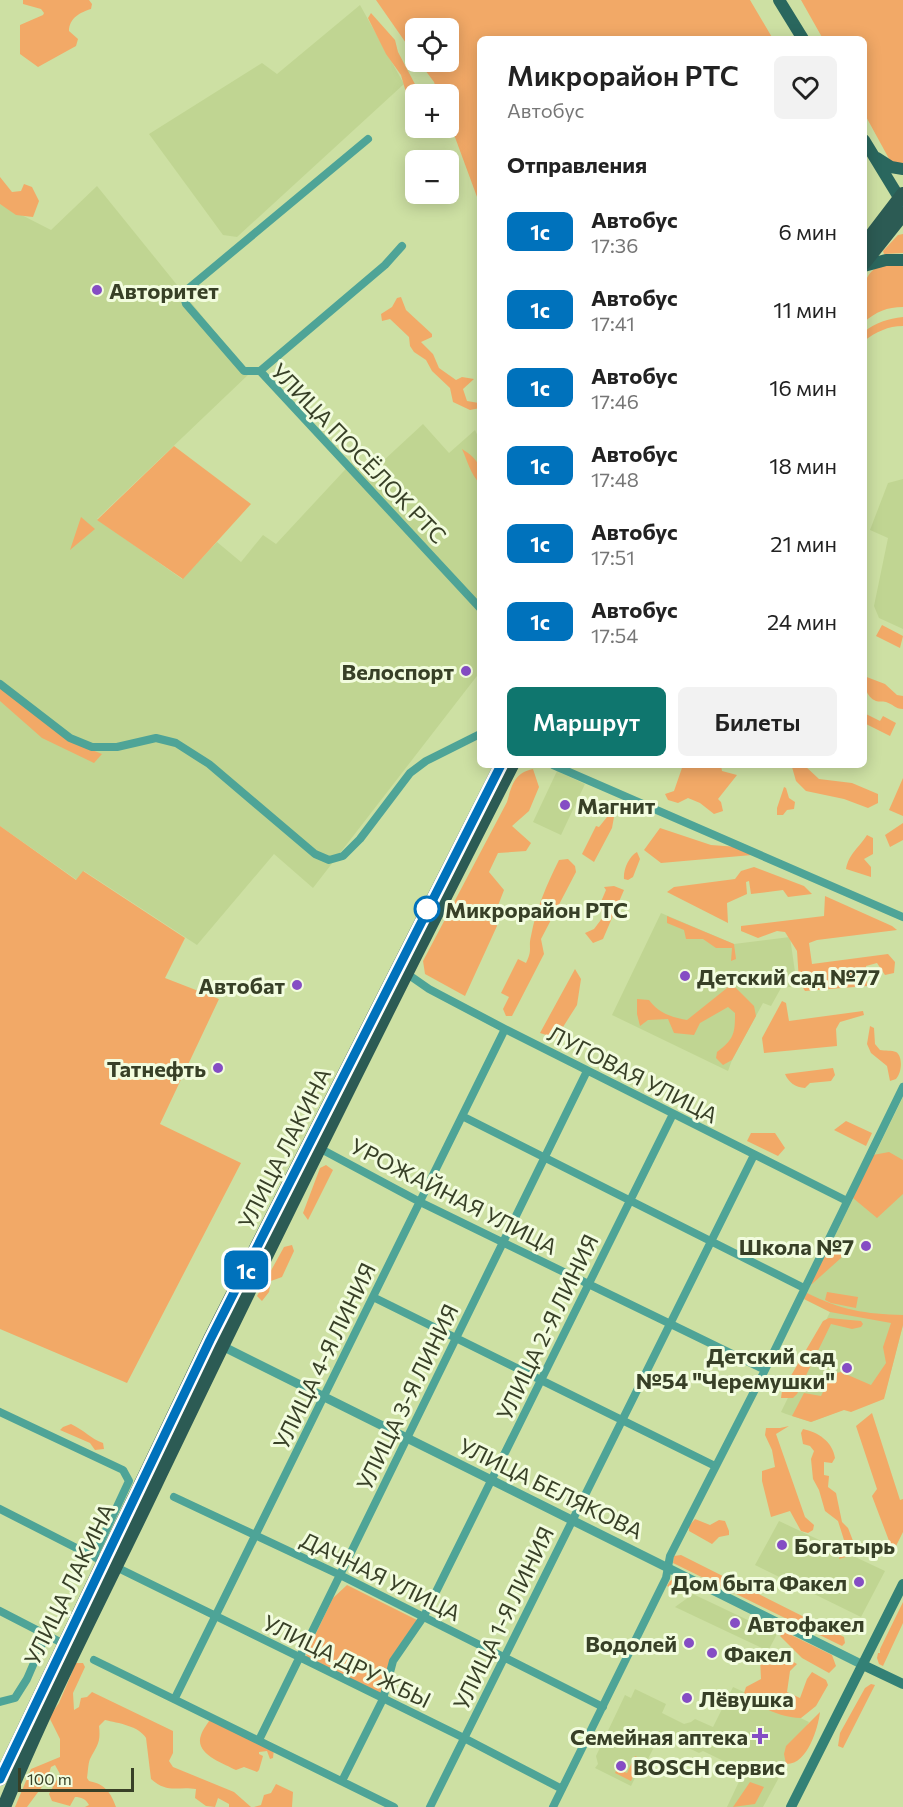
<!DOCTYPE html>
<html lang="ru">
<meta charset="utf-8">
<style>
body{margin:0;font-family:Commissioner,sans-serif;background:#f2f2f2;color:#222;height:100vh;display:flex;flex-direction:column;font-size:22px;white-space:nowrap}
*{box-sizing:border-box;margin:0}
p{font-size:20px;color:#767676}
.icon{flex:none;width:33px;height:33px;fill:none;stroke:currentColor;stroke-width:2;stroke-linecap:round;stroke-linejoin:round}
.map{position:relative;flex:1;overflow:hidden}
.drawer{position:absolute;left:477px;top:36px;width:390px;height:732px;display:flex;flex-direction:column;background:#fff;border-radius:9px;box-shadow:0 3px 15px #0003}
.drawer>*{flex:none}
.badge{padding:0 12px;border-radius:9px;font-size:21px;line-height:39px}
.controls{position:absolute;left:405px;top:18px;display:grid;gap:12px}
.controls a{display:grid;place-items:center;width:54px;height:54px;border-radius:9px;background:#fff;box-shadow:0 3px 15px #0003;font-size:30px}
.scale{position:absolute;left:18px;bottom:15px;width:116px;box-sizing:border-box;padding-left:6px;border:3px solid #384027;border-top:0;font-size:16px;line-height:21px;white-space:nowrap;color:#384027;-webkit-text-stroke:4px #f2fcde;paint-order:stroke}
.map>.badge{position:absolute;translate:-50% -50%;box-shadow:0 0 0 3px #fff}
h2{padding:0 30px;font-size:22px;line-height:54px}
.round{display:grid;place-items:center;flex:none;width:63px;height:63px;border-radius:9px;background:#f2f2f2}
.head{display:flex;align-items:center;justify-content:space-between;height:102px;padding:0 30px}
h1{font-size:28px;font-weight:600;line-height:45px}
.button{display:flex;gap:12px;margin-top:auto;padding:12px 30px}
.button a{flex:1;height:69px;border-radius:9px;background:#0f766e;color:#fff;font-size:24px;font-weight:600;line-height:69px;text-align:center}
.button a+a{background:#f2f2f2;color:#222}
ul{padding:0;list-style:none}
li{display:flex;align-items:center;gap:18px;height:78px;padding:0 30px}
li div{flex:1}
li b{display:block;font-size:22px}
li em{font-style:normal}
li .badge{min-width:66px;font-weight:700;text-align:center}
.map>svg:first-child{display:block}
.built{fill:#c0d592}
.green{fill:#f2a967}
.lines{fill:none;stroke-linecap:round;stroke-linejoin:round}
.minor{stroke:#4ea497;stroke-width:8}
.tertiary{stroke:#4ea497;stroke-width:9}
.secondary{stroke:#338176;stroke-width:10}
.primary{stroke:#2a675e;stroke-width:12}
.trunk{stroke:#2c5b54;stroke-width:14}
.line-casing{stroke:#fff;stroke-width:14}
.line{stroke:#0072bc;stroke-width:9}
.poi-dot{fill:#854dc4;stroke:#f2fcde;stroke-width:2}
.stop-dot{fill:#fff;stroke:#0072bc;stroke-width:3}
.labels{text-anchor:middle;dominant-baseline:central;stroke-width:6;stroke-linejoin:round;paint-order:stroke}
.poi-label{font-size:22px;font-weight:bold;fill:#384027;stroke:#f2fcde;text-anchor:start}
.street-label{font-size:22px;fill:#384027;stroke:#f2fcde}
.stop-label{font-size:22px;font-weight:bold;fill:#384027;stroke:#f2fcde;text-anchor:start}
</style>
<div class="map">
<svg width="903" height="1807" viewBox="0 0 903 1807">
<rect width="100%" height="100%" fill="#cde0a3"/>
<path class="built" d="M360,5L404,84L237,237L223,235L149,134L262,63L277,74Z
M97,186L249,374L97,519L182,579L217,542L241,562L263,535L276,544L355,459L370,473L423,424L449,453L475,430L480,441V672L313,888L274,854L197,945L84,871L77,880L0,826V204L51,230Z
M903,479V629L879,618L874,606L888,538L870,530L888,483Z
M557,771L585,784L561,835L533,822Z
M661,913L734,944L790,937L797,986L781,988L771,1006L763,1003L732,1060L728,1071L612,1015Z
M903,1097V1325L885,1394L811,1422L786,1414L781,1412L830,1312L804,1299Z
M779,1521L885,1571L861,1617L755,1565Z
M693,1594L777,1634L768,1651L675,1607Z
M733,1687L809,1722L763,1807H727L744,1771L703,1751L699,1753L668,1738L665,1742L658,1739L639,1777L636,1776L631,1786L595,1768L598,1764L596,1756L625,1695L631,1698L635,1689L666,1704L662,1713L684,1724L691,1722L695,1719L713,1727Z"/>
<path class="green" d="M23,0H89L92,4L91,9C81,12 69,18 69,31L78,39L76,46L38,67L20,54V25L43,15L44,13L41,9L23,4Z
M376,0H750L773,39H480V205L449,121L448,94H438L434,82L419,62H448V28H416L415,56Z
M801,0H903V168L893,166L864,113V39H823Z
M371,13L395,40L398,52L417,88L414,98L407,96L401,75L386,54L368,18Z
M0,177L12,192L21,191L24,184L32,187L39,201L33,217L16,215L0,204Z
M903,234V253L884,254L883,251L898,235Z
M881,266H903V307C887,307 876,312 864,322C864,304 858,273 881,266Z
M401,297L406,310L432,334V337L421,342L433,354L439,368L456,380L462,377L474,379L463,389L467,401L479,403L480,408L470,410L453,402L450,388L432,371L426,360L414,352L410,346L409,337L390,319L382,321L381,314L392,307L397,298Z
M903,317V326C888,326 876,332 864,341V332C876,322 888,319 903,317Z
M174,446L251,504L183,579L97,520Z
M462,449C479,460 480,464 480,484C470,473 468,462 462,449Z
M81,517L95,529L70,550Z
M882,625L903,636L900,648L876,636Z
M864,676L885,684L897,695L903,696V709C895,709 893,704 886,702C882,701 879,702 876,701C866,697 864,685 864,676Z
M0,687L70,741L102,754L94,763L42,738L0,701Z
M864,713L880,721L883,716L896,723L890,736L864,723Z
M683,765H721L722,771L737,775L718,799L721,802L723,811L714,814L700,803L688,798L678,803L668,800L665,794L674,791Z
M797,765H804L819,779L852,783L878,794V803L868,808L844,799L806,791L796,781L792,767Z
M533,769L539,787L529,811L512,826L531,843L526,851L498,853L489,872L504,890L494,916L497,926L465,996L425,974L423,961L507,802C512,785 514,773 533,769Z
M903,778V816L889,810Z
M784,787L786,788L789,798L795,802L794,809L787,810L783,815H777V808Z
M607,817H614L612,828L594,862L582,854L596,826L599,827Z
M903,823V840L890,847L885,835Z
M0,826L76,880L83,871L185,938L165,978L219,999L160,1124L241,1163L127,1383L0,1329Z
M660,828L711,845L738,847L752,855L661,863L644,850Z
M867,835L873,838V854L864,859L871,867V877L846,869C849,853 859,848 867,835Z
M637,852L640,859L633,877L628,880L624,879C623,870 629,856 637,852Z
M568,859L575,866L576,872L541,939L544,954L512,1016H506L503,1009L509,997L501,993L518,959L526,963C533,949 528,948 531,936C536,909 547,884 559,860Z
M754,867L804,886L812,894L788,897L783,890L751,894L749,881L746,882L747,894L727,903L728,923L667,892L674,887L735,879L741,871Z
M614,886L624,890L603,939L593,943L585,933L594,929L603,917L600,904L606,890L604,887Z
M825,896L892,926L897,930L817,940L809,943L812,964L888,954L895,962L894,973L885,975L877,963L866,966L867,986L805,991L799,981L797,951L785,932L777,931L758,938L741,931V926L824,916Z
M667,916L734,944L736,959L731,961L732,948H716L703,939H686L684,930L667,923Z
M575,969L581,979L577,1005L556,1038L540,1033Z
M732,984L754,1006L756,1016L732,1060L723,1065L716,1058L717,1052C734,1039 735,1034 735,1013L728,1007L700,1023L694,1035L674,1033L668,1019L648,1020L640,1026L637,1014V999L649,1000C659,1014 672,1017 687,1020Z
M782,1001L786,1003L789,1021L863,1011L864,1015L840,1022L836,1029L837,1046L764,1053L762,1038Z
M870,1026L874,1028L875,1044L880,1050C885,1051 892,1050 896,1052C903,1056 902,1073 896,1079L890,1081L887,1066L871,1053L867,1044Z
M833,1068L835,1075L831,1081L810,1083L805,1088C795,1087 789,1083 785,1074Z
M846,1121L872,1133L866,1146L834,1130Z
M751,1133H775L785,1148L778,1156L747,1141Z
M889,1152L903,1160V1194L877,1218L853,1198L873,1155Z
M326,1165L333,1170L308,1220L303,1213L320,1168Z
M292,1245L294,1251L282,1277L271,1281L269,1292L262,1301L257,1296L284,1247Z
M830,1245L839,1247L842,1251L841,1258L812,1284L809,1285Z
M827,1292L858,1297L856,1308L831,1303L825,1300Z
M807,1293C841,1310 865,1314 903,1315V1325L884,1399L851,1412L844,1410L811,1422L792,1416L804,1393L821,1396L832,1374L841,1372L871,1385L886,1363L883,1347L891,1323L830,1312L804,1299Z
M829,1318L861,1321L863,1324L861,1327L852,1329L831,1324L797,1394L793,1398H781L782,1391L823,1321Z
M872,1413L900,1500L903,1499V1532L896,1546H891L872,1496L877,1489L856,1426Z
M71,1424C84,1430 91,1439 103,1443L104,1449L95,1450L90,1443L60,1430L63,1427Z
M789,1426L776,1434L805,1517L814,1525L813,1530L808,1533L801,1531L790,1511L771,1517L762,1481V1471L775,1467L772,1450L765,1435L766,1428H780Z
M803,1429C818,1432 833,1442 835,1458L832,1463L824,1462V1475L829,1476L828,1487L836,1493L842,1522L848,1528L857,1551L853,1555L839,1559L844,1540L838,1521L825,1511L819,1490L813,1479L811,1459L814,1451L810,1446L803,1444L801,1433Z
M695,1519L710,1525L719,1520L725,1521L729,1531V1535L719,1537L712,1544L689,1531V1526Z
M681,1555L844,1637L845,1643L842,1646L673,1563L674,1556Z
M676,1578L693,1586L694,1590L688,1597L667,1586L670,1581Z
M347,1585L417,1620L392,1656L382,1696L308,1660L306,1654L333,1598Z
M903,1602V1623L883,1666L879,1664L877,1658L878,1653H880V1649Z
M785,1632L832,1655L836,1666L829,1673L802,1658L780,1636Z
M771,1649L797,1664L790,1671L787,1692L800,1698L807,1679L812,1672L826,1680L828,1685L816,1706L801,1718C780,1717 760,1708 744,1693L746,1687L761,1679L760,1658Z
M76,1663H83L85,1667L73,1693L74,1710L79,1707L81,1698L87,1697L92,1692L173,1731V1753L169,1761L173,1767L234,1792L251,1807H229V1804L218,1798L215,1807L206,1806L195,1798L196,1789C177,1786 168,1794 151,1779L146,1738C139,1726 118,1723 105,1720L99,1726C101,1743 97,1745 90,1759C88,1764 88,1772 87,1778L89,1781C105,1784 111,1793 116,1807H85L89,1805C86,1799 81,1797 75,1797L70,1806L52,1801L49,1794L60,1774L55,1765L51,1767L47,1780L27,1807H15L31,1769L60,1757V1739L49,1717L59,1703Z
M871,1684L875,1685L843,1748L838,1746L840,1733L865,1688Z
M820,1712C818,1729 807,1765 786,1764L784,1754L786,1746Z
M211,1718L274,1749L273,1758L270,1759L267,1751L259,1752V1754L263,1756L259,1770L257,1772L244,1767L236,1770C223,1763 194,1754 201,1735C203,1729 208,1723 211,1718Z
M635,1756L646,1761L639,1775L635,1773L631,1781L615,1773L617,1769L627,1773Z
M750,1782L764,1787L755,1804L733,1807Z
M276,1784L293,1792L292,1807H254L261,1805L264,1795L271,1793Z"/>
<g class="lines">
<path class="minor" d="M368,139L183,293L186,304L244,371H260L480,608
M260,371L385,265L402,246
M0,684L70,738L92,747H117L156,738L176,743L209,764L315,854L329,860L343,856L360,839L410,773L426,761L480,734
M553,765L903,917
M406,973L429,989L505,1029L847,1201
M462,1116L804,1288
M321,1149L420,1202L765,1370
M373,1297L715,1466
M0,1412L123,1470L129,1481L94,1556
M174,1497L340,1575L603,1707
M0,1509L98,1559
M116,1567L464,1738L562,1789
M0,1611L64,1644
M94,1660L394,1807
M175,1698L505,1029
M0,1702L15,1698L27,1679L46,1635
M259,1740L587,1071
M342,1781L383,1699L393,1661L424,1616L673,1114
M430,1807L754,1155
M553,1807L666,1578L670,1556L765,1370L903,1087"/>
<path class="tertiary" d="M222,1346L863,1665"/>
<path class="secondary" d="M863,1665L903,1684
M791,1807L903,1584"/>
<path class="primary" d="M779,0L803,39
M864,140L903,204
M877,158L891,167L903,169
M864,266L886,260H903"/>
<path class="trunk" d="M864,245L903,194
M864,263L903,214
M0,1779L210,1339L501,765
M4,1807C50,1694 108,1585 160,1475C274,1237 392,1000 512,765"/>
</g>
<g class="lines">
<g class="line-casing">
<path id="line" d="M0,1779L210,1340L501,765"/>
</g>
<use href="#line" class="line"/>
</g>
<g class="poi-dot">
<circle cx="97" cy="290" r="6"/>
<circle cx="466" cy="671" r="6"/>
<circle cx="565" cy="805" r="6"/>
<circle cx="685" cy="976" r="6"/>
<circle cx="297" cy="985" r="6"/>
<circle cx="218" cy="1068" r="6"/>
<circle cx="866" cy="1246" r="6"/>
<circle cx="847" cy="1368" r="6"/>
<circle cx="782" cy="1545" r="6"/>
<circle cx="859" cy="1582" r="6"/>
<circle cx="735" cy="1623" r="6"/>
<circle cx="689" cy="1643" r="6"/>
<circle cx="712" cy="1653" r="6"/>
<circle cx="687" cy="1698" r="6"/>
<path d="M757 1727h6v6h6v6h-6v6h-6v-6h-6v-6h6z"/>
<circle cx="621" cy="1766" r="6"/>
</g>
<circle class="stop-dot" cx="427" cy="909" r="12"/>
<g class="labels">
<g class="poi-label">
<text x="109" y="290">Авторитет</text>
<text x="454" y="671" text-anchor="end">Велоспорт</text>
<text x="577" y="805">Магнит</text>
<text x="697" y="976">Детский сад №77</text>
<text x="285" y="985" text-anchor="end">Автобат</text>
<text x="206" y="1068" text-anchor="end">Татнефть</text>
<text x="854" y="1246" text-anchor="end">Школа №7</text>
<text x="835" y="1355" text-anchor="end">Детский сад<tspan x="835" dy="25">№54 "Черемушки"</tspan></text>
<text x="794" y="1545">Богатырь</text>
<text x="847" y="1582" text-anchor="end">Дом быта Факел</text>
<text x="747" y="1623">Автофакел</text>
<text x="677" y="1643" text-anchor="end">Водолей</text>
<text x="724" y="1653">Факел</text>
<text x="699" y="1698">Лёвушка</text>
<text x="748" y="1736" text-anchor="end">Семейная аптека</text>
<text x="633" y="1766">BOSCH сервис</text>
</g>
<g class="street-label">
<text transform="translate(359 453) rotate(46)">УЛИЦА ПОСЁЛОК РТС</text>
<text transform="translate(633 1074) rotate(27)">ЛУГОВАЯ УЛИЦА</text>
<text transform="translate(284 1148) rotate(-63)">УЛИЦА ЛАКИНА</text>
<text transform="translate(454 1196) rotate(27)">УРОЖАЙНАЯ УЛИЦА</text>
<text transform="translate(547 1327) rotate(-64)">УЛИЦА 2-Я ЛИНИЯ</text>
<text transform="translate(324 1356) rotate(-64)">УЛИЦА 4-Я ЛИНИЯ</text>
<text transform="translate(407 1397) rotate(-64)">УЛИЦА 3-Я ЛИНИЯ</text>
<text transform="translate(551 1488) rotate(26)">УЛИЦА БЕЛЯКОВА</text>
<text transform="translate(381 1576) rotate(26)">ДАЧНАЯ УЛИЦА</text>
<text transform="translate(69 1584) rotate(-64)">УЛИЦА ЛАКИНА</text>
<text transform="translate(503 1618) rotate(-64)">УЛИЦА 1-Я ЛИНИЯ</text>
<text transform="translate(347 1661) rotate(26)">УЛИЦА ДРУЖБЫ</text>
</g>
<g class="stop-label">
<text x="445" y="909">Микрорайон РТС</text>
</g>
</g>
</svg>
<div class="controls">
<a><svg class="icon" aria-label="locate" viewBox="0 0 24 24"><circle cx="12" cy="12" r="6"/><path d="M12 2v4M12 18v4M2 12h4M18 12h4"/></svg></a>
<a>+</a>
<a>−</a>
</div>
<div class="scale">100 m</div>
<b class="badge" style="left:246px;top:1270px;background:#0072bc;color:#fff">1с</b>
<section class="drawer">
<div class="head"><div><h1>Микрорайон РТС</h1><p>Автобус</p></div><a class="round"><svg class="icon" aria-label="heart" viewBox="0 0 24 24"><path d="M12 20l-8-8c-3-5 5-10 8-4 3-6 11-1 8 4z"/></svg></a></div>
<h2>Отправления</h2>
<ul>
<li><span class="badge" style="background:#0072bc;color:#fff">1с</span><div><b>Автобус</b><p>17:36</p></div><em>6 мин</em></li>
<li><span class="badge" style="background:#0072bc;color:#fff">1с</span><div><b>Автобус</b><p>17:41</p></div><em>11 мин</em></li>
<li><span class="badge" style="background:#0072bc;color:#fff">1с</span><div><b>Автобус</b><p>17:46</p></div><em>16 мин</em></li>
<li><span class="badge" style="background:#0072bc;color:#fff">1с</span><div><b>Автобус</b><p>17:48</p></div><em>18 мин</em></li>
<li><span class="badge" style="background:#0072bc;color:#fff">1с</span><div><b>Автобус</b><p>17:51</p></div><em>21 мин</em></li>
<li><span class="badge" style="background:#0072bc;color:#fff">1с</span><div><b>Автобус</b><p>17:54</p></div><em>24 мин</em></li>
</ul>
<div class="button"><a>Маршрут</a><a>Билеты</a></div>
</section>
</div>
